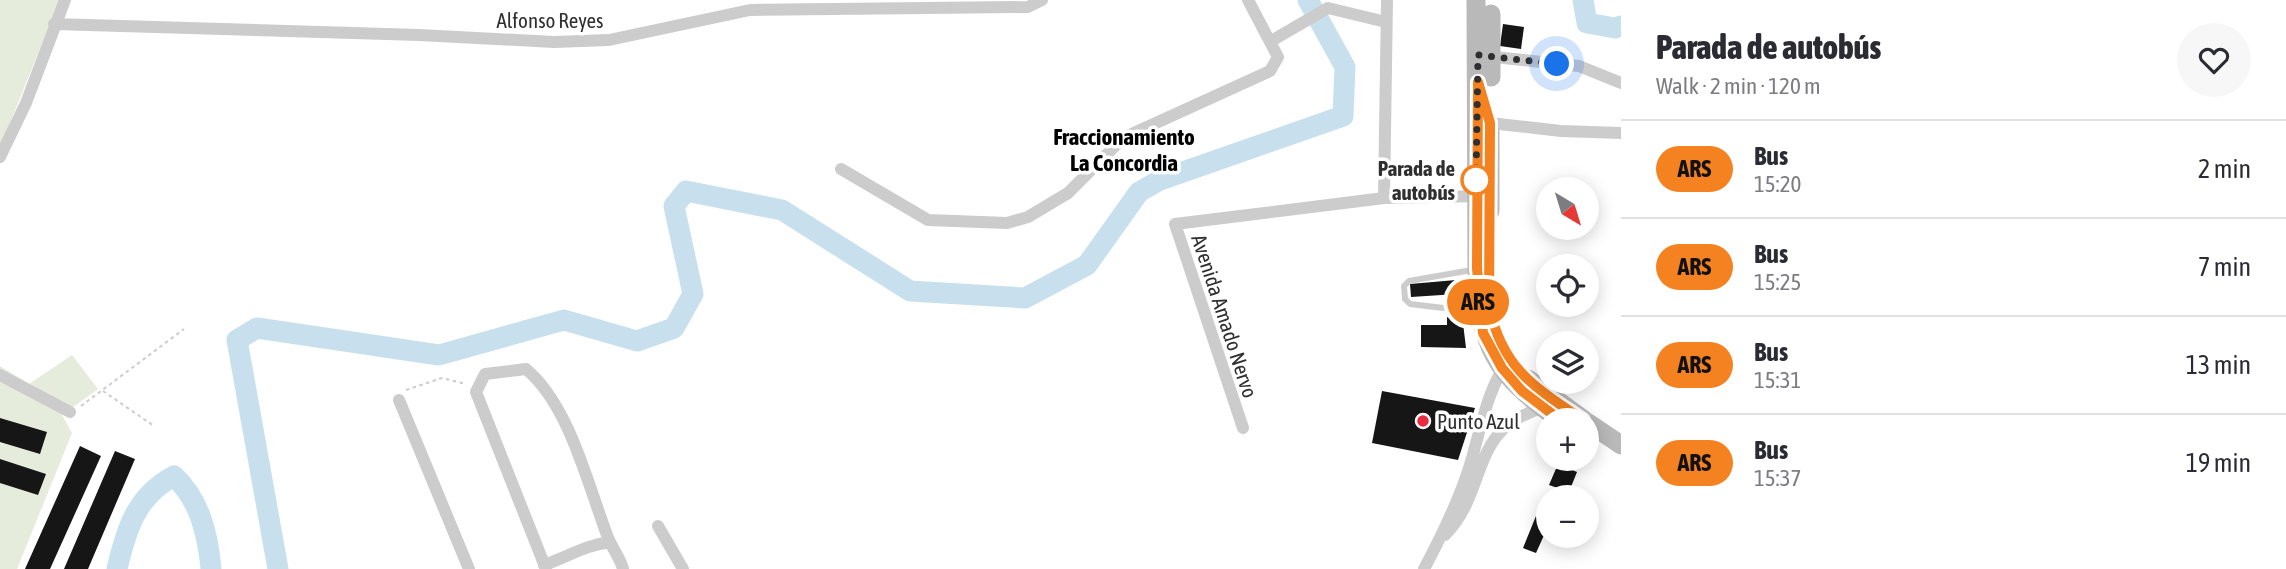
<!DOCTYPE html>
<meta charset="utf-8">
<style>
body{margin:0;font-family:"Asap Condensed",sans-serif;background:#f7f7f7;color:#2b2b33;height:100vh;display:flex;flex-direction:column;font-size:26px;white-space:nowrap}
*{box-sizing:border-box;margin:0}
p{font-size:23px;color:#7c7c81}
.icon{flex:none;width:38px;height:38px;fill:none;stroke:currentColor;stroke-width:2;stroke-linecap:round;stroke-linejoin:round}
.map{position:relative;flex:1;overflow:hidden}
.details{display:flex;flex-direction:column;background:#fff;width:665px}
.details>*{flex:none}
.badge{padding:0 14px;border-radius:23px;font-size:24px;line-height:46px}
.needle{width:46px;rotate:142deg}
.tools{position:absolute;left:1536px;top:177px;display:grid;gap:14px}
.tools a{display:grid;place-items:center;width:63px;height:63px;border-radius:50%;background:#fff;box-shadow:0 4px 18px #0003;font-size:35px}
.you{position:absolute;width:35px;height:35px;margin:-18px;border:5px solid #fff;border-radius:50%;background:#1a73e8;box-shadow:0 0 0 10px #1a73e833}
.map>.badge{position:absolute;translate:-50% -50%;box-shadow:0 0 0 4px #fff}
.round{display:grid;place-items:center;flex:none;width:74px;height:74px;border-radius:37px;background:#f7f7f7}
.summary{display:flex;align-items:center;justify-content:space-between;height:119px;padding:0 35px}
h1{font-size:33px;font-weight:800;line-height:52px}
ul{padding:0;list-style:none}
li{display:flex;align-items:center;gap:21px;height:98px;padding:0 35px;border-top:2px solid #e1e1e2}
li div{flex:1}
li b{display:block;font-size:26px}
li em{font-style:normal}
li .badge{min-width:77px;font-weight:700;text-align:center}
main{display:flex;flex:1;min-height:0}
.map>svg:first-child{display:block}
.green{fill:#e5ecdc}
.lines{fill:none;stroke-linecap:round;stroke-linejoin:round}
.river{stroke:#c8e0ed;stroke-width:21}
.building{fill:#161616}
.path{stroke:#ccc;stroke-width:2;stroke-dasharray:3.5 3.5;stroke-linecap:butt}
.lane{stroke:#ccc;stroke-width:6}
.street{stroke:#ccc;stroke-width:12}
.secondary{stroke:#b9b9b9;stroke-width:19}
.line-casing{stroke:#fff;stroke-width:16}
.line{stroke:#f58220;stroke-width:10}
.walk{stroke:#2f2f2f;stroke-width:7;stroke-dasharray:0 12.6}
.stop-dot{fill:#fff;stroke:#f58220;stroke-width:3.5}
.poi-dot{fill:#ea2c42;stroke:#fff;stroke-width:2.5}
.labels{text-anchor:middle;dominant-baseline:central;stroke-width:7;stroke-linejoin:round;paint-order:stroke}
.street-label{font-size:21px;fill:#2f2f2f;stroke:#fff}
.stop-label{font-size:21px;font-weight:bold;fill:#2f2f2f;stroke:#fff;text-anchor:end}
.poi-label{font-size:21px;fill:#2f2f2f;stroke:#fff;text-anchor:start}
.neighbourhood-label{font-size:23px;font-weight:bold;fill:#000;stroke:#fff}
</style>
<main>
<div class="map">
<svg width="1621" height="569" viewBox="0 0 1621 569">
<rect width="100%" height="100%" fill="#fff"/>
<path class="green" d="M0,0H60L0,147Z
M72,355L98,389L62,415L72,433L17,569H0V366L29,384Z"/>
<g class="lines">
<path class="river" d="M1583,0L1587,23L1615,28L1621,26
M117,569C126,530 136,496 174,476C200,500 208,535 211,569
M278,569L237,340L257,328L439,355L564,320L637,341L674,328L693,294L674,206L686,191L782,210L910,291L1025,298L1087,265L1139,192L1160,180L1343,116L1345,67L1308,0"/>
</g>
<path class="building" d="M1503,24L1524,27L1521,49L1500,46Z
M1456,280L1457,294L1411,297L1410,284Z
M1447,317L1463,323L1466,348L1421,347V325H1447Z
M1382,391L1475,408L1458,460L1372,443Z
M0,418L47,432L40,454L0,442Z
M80,446L101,456L50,569H25Z
M115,451L135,459L88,569H64Z
M0,459L46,474L38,495L0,483Z
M1558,464L1577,472L1569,492L1549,485Z
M1536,516L1549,524L1536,553L1523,548Z"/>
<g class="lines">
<path class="path" d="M406,390L442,378L466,384
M103,391L154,426
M81,406L184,329"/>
<path class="lane" d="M1477,312L1410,304L1405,299L1404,286L1409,281L1489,267"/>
<path class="street" d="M54,24L419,35L554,42L609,40L750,10L1028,7L1042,0
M1271,41L1328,8L1386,22
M1485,56L1579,66L1621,83
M1490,123L1561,131L1621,133
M0,157L26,103L65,0
M841,169L928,220L1007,223L1028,217L1068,193L1123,138L1270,71L1278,57L1248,0
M1384,198L1387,0
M0,375L70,412
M399,400L469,569
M1243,428L1175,224L1384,198L1482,196
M658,526L683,569
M1445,535C1489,491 1468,428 1543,408
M544,565C567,557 586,545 610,542
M546,569L476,392L485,374L526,369C569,405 587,482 607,535C611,547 620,557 623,569
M1424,569C1441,537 1457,505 1468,471C1479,439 1487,384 1510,360"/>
<path class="secondary" d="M1476,0L1477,268C1479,346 1495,375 1560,420
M1491,77V14
M1490,211V132
M1528,379L1584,420
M1587,422L1621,445"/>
</g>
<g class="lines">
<g class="line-casing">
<path id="line" d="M1560,420L1522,391L1502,368L1483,333L1477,268L1478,82L1490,123L1489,307C1503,369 1534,387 1583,420"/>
</g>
<use href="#line" class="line"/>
<path class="walk" d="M1476,180L1478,55L1557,64"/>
</g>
<circle class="stop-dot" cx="1476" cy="180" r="14"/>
<circle class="poi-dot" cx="1423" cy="421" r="7"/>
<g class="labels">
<g class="street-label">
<text x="550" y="20">Alfonso Reyes</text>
<text transform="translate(1225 316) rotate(72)">Avenida Amado Nervo</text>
</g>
<g class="stop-label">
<text x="1455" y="168">Parada de<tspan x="1455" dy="24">autobús</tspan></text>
</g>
<g class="poi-label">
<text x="1437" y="421">Punto Azul</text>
</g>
<g class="neighbourhood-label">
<text x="1124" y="137">Fraccionamiento<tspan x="1124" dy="26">La Concordia</tspan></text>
</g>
</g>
</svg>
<div class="tools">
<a><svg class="needle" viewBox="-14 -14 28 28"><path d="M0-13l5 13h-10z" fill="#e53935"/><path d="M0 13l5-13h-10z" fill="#7c7c81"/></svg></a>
<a><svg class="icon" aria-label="locate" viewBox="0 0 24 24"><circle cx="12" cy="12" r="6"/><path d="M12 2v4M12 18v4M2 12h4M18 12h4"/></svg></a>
<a><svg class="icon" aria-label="layers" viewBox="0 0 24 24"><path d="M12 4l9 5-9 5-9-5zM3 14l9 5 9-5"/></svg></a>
<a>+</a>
<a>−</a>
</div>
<div class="you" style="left:1557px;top:64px"></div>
<b class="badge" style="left:1478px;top:302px;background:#f58220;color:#111">ARS</b>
</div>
<section class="details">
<div class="summary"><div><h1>Parada de autobús</h1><p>Walk · 2 min · 120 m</p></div><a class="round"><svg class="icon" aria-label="heart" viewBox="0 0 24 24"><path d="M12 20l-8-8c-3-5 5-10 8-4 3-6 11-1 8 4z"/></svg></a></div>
<ul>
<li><span class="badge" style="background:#f58220;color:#111">ARS</span><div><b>Bus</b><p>15:20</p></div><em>2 min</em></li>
<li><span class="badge" style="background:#f58220;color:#111">ARS</span><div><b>Bus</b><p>15:25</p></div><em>7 min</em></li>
<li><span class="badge" style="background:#f58220;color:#111">ARS</span><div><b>Bus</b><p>15:31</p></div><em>13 min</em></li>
<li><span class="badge" style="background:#f58220;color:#111">ARS</span><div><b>Bus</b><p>15:37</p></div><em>19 min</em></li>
</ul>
</section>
</main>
